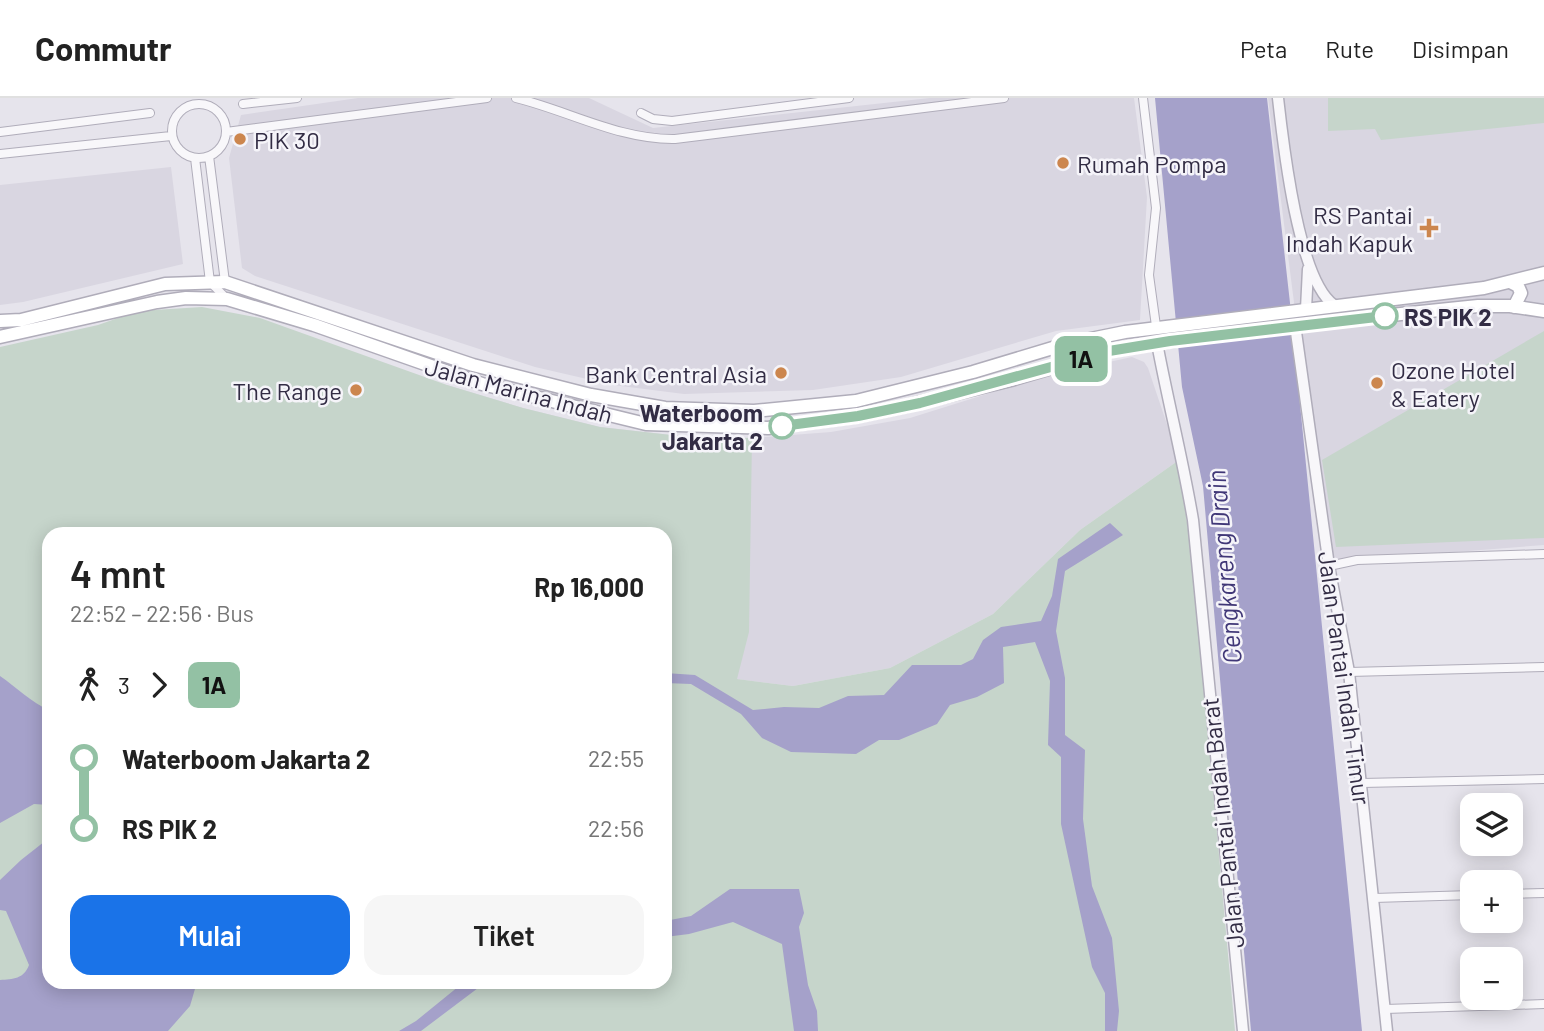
<!DOCTYPE html>
<html lang="id">
<meta charset="utf-8">
<style>
body{margin:0;font-family:Barlow,sans-serif;background:#f6f6f6;color:#222;height:100vh;display:flex;flex-direction:column;font-size:26px;white-space:nowrap}
*{box-sizing:border-box;margin:0}
p{font-size:23px;color:#767676}
.icon{flex:none;width:38px;height:38px;fill:none;stroke:currentColor;stroke-width:2;stroke-linecap:round;stroke-linejoin:round}
.map{position:relative;flex:1;overflow:hidden}
.side{position:absolute;left:42px;top:429px;width:630px;height:462px;display:flex;flex-direction:column;background:#fff;border-radius:21px;box-shadow:0 4px 18px #0003}
.side>*{flex:none}
.badge{padding:0 14px;border-radius:10px;font-size:24px;line-height:46px}
.buttons{position:absolute;left:1460px;top:695px;display:grid;gap:14px}
.buttons a{display:grid;place-items:center;width:63px;height:63px;border-radius:14px;background:#fff;box-shadow:0 4px 18px #0003;font-size:35px}
.map>.badge{position:absolute;translate:-50% -50%;box-shadow:0 0 0 4px #fff}
.legs{display:flex;align-items:center;gap:10px;height:77px;padding:0 28px;font-size:23px}
.legs p{margin-inline-start:auto}
.summary{display:flex;align-items:center;justify-content:space-between;height:119px;padding:0 28px}
h1{font-size:38px;font-weight:600;line-height:52px}
.button{display:flex;gap:14px;margin-top:auto;padding:14px 28px}
.button a{flex:1;height:80px;border-radius:21px;background:#1a73e8;color:#fff;font-size:28px;font-weight:600;line-height:80px;text-align:center}
.button a+a{background:#f6f6f6;color:#222}
ul{padding:0 28px;list-style:none}
li{display:flex;align-items:center;gap:24px;height:70px;font-size:26px}
li i{display:grid;place-items:center;width:10px;height:100%;margin:0 9px;background:currentColor}
li i::after{content:'';width:18px;height:18px;margin:-9px;border:5px solid;border-radius:50%;background:#fff}
li p{margin-inline-start:auto}
li:first-child i{background:linear-gradient(#0000 50%,currentColor 0)}
li:last-child i{background:linear-gradient(currentColor 50%,#0000 0)}
header{display:flex;align-items:center;gap:42px;box-sizing:border-box;height:98px;padding:0 35px;background:#fff;border-bottom:2px solid #e0e0e0}
header strong{font-size:33px}
nav{display:flex;gap:38px;margin-inline-start:auto;font-size:24px}
.map>svg:first-child{display:block}
.built{fill:#d9d6e1}
.green{fill:#c6d5cb;fill-rule:evenodd}
.water{fill:#a5a1ca}
.lines{fill:none;stroke-linecap:round;stroke-linejoin:round}
.minor-casing{stroke:#b0adba;stroke-width:10}
.tertiary-casing{stroke:#b0adba;stroke-width:13}
.secondary-casing{stroke:#b0adba;stroke-width:15}
.minor{stroke:#f8f7fa;stroke-width:8}
.tertiary{stroke:#f8f7fa;stroke-width:10}
.secondary{stroke:#fff;stroke-width:12}
.line-1-casing{stroke:#fff;stroke-width:16}
.line-1{stroke:#93c1a4;stroke-width:10}
.poi-dot{fill:#cc864e;stroke:#f5f4f9;stroke-width:2.5}
.stop-1-dot{fill:#fff;stroke:#93c1a4;stroke-width:3.5}
.labels{text-anchor:middle;dominant-baseline:central;stroke-width:5;stroke-linejoin:round;paint-order:stroke}
.poi-label{font-size:24px;fill:#322c44;stroke:#f5f4f9;text-anchor:start}
.stop-label{font-size:24px;font-weight:bold;fill:#322c44;stroke:#f5f4f9;text-anchor:start}
.street-label{font-size:24px;fill:#322c44;stroke:#f5f4f9}
.water-label{font-size:26px;font-style:italic;fill:#403777;stroke:#f5f4f9}
</style>
<header>
<strong>Commutr</strong>
<nav><a>Peta</a><a>Rute</a><a>Disimpan</a></nav>
</header>
<div class="map">
<svg width="1544" height="933" viewBox="0 0 1544 933">
<rect width="100%" height="100%" fill="#e6e4ec"/>
<path class="built" d="M358,0H589L653,30L930,0H1134L1147,99L1140,222L1056,233L901,279L813,292L684,296L613,287L535,269L255,178L242,170L229,60L241,17Z
M1268,0H1544V447L1327,464Z
M171,69L183,166L23,204L0,207V87Z
M1132,259L1144,264L1148,270L1179,362L1080,432L993,516L890,570L793,588L736,581L665,436H391L447,287L523,310L600,329L689,339L752,340L831,334L910,320L1044,278Z"/>
<path class="green" d="M1328,0H1544V25L1381,42L1375,31L1328,33Z
M202,209L260,220L447,287L523,310L600,329L689,339L752,340L749,534L737,581L793,588L890,570L993,516L1080,432L1179,362L1193,471L1235,933H0V249L98,227L138,213ZM49,436H665V884H49Z
M1544,233V440L1336,449L1322,362Z"/>
<path class="water" d="M1155,0H1267L1290,205L1362,933H1251L1203,388L1182,289Z
M1110,425L1123,437L1065,473L1056,533L1065,580V637L1085,652L1083,721L1092,788L1112,840L1119,913L1117,933H1105V895L1092,869L1061,726V659L1048,647L1050,583L1035,544L1003,549L1004,585L977,599L950,607L937,626L899,642H879L856,656L791,654L762,640L741,616L691,586L665,585V575L695,577L753,612L784,609L819,610L848,598L884,597L912,567H961L973,561L983,542L1001,529L1041,523L1052,498L1058,461Z
M0,578C16,589 32,605 49,612V707L34,706L0,725Z
M49,740V884H197L190,908L168,933H0V882C13,881 24,881 29,867L6,813L0,812V782L21,762Z
M730,791H799L804,815L799,829L808,887L817,913L818,933H794L782,846L733,824L689,836L665,839V823L691,818Z
M464,884H486L421,933H399L416,923Z"/>
<g class="lines">
<g class="minor-casing">
<path id="minor" d="M516,0C569,13 620,42 675,41L1004,0
M1143,0L1156,110L1149,177L1156,228
M172 33a27 27 0 1 1 54 0a27 27 0 1 1-54 0Z
M243,6L297,0
M641,15L653,21L672,23L849,0
M0,34L150,15
M226,34L487,0
M0,56L171,38
M209,58L225,184
M195,60L210,184L226,200
M1329,468L1357,462L1544,456
M1349,574L1544,569
M1362,685L1544,681
M1510,796L1544,795
M1374,800L1472,797
M1385,911L1544,906"/>
</g>
<g class="tertiary-casing">
<path id="tertiary" d="M1278,0C1283,45 1298,182 1334,207
M1306,211L1308,171
M1295,227L1329,468L1349,574L1387,933
M1157,245C1168,304 1183,362 1193,422L1243,933"/>
</g>
<g class="secondary-casing">
<path id="secondary" d="M1510,184L1518,188L1521,195L1514,209
M0,223L21,222L165,186L225,184L473,267L591,297L665,310L754,313L856,303L973,274L1066,246L1125,234L1484,190L1544,175
M0,239L157,204L186,200L227,201L314,227L482,286L646,326L768,330L858,318L906,308L1011,282L1109,253L1157,245L1295,227L1478,208H1510L1544,213"/>
</g>
<use href="#minor" class="minor"/>
<use href="#tertiary" class="tertiary"/>
<use href="#secondary" class="secondary"/>
</g>
<g class="lines">
<g class="line-1-casing">
<path id="line-1" d="M782,328L858,318L920,305L1109,253L1170,243L1385,218"/>
</g>
<use href="#line-1" class="line-1"/>
</g>
<g class="poi-dot">
<circle cx="240" cy="41" r="7"/>
<circle cx="1063" cy="65" r="7"/>
<path d="M1425.5 119.5h7v7h7v7h-7v7h-7v-7h-7v-7h7z"/>
<circle cx="781" cy="275" r="7"/>
<circle cx="1377" cy="285" r="7"/>
<circle cx="356" cy="292" r="7"/>
</g>
<g class="stop-1-dot">
<circle cx="1385" cy="218" r="12"/>
<circle cx="782" cy="328" r="12"/>
</g>
<g class="labels">
<g class="poi-label">
<text x="254" y="41">PIK 30</text>
<text x="1077" y="65">Rumah Pompa</text>
<text x="1413" y="116" text-anchor="end">RS Pantai<tspan x="1413" dy="28">Indah Kapuk</tspan></text>
<text x="1391" y="271">Ozone Hotel<tspan x="1391" dy="28">&amp; Eatery</tspan></text>
<text x="767" y="275" text-anchor="end">Bank Central Asia</text>
<text x="342" y="292" text-anchor="end">The Range</text>
</g>
<g class="stop-label">
<text x="1404" y="218">RS PIK 2</text>
<text x="763" y="314" text-anchor="end">Waterboom<tspan x="763" dy="28">Jakarta 2</tspan></text>
</g>
<g class="street-label">
<text transform="translate(519 292) rotate(15)">Jalan Marina Indah</text>
<text transform="translate(1345 580) rotate(82)">Jalan Pantai Indah Timur</text>
<text transform="translate(1222 725) rotate(-96)">Jalan Pantai Indah Barat</text>
</g>
<g class="water-label">
<text transform="translate(1223 469) rotate(-95)">Cengkareng Drain</text>
</g>
</g>
</svg>
<div class="buttons">
<a><svg class="icon" aria-label="layers" viewBox="0 0 24 24"><path d="M12 4l9 5-9 5-9-5zM3 14l9 5 9-5"/></svg></a>
<a>+</a>
<a>−</a>
</div>
<b class="badge" style="left:1081px;top:261px;background:#93c1a4;color:#111">1A</b>
<section class="side">
<div class="summary"><div><h1>4 mnt</h1><p>22:52 – 22:56 · Bus</p></div><b>Rp 16,000</b></div>
<div class="legs"><svg class="icon" aria-label="walk" viewBox="0 0 24 24"><circle cx="13" cy="4" r="2"/><path d="M13 8l-2 6 4 7M11 14l-3 7M7 12l3-4h3l4 4"/></svg>3<svg class="icon" aria-label="forward" viewBox="0 0 24 24"><path d="M9 5l7 7-7 7"/></svg><b class="badge" style="background:#93c1a4;color:#111">1A</b></div>
<ul>
<li><i style="color:#93c1a4"></i><b>Waterboom Jakarta 2</b><p>22:55</p></li>
<li><i style="color:#93c1a4"></i><b>RS PIK 2</b><p>22:56</p></li>
</ul>
<div class="button"><a>Mulai</a><a>Tiket</a></div>
</section>
</div>
